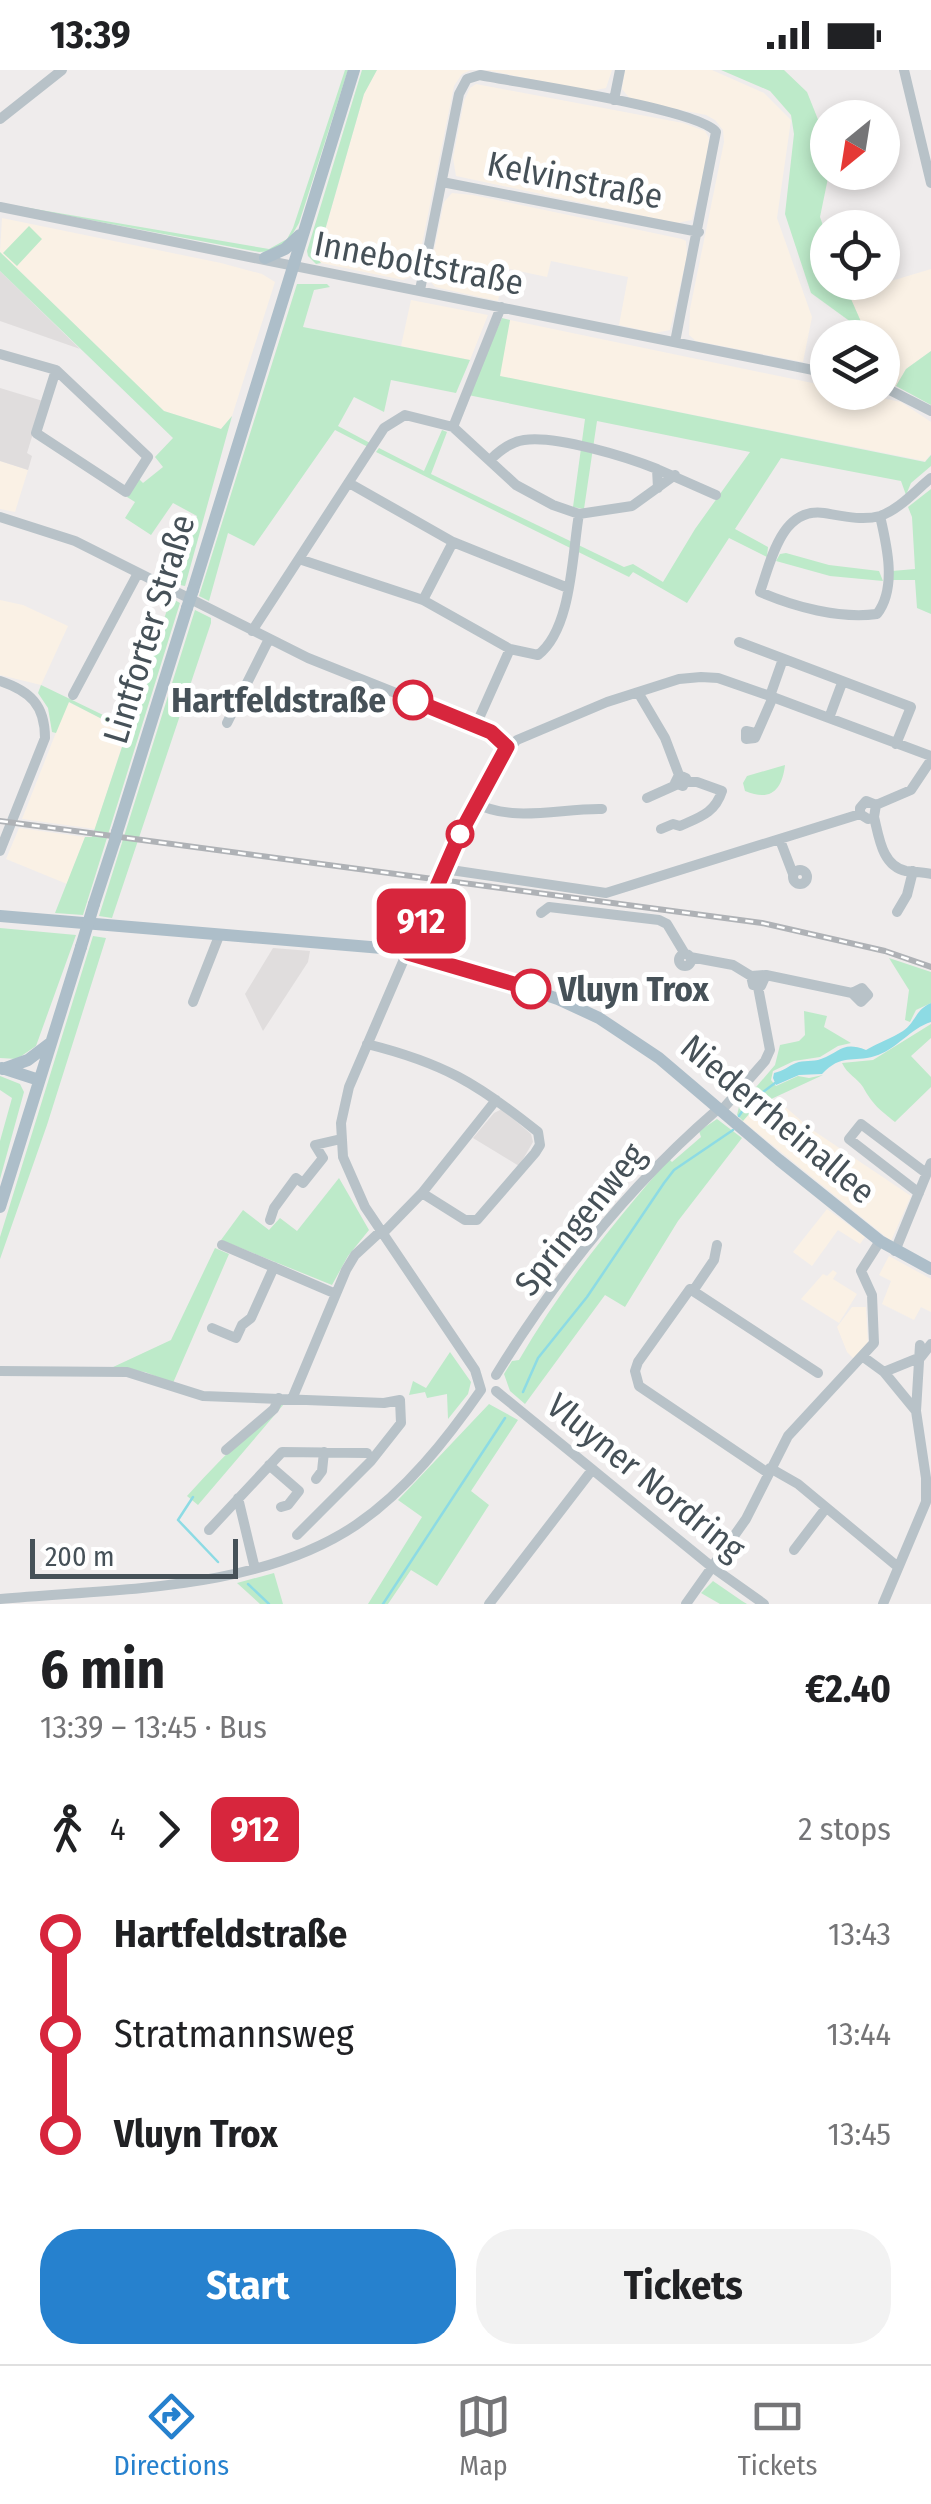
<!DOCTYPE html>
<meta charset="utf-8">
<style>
body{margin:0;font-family:"Fira Sans Condensed",sans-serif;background:#f2f2f2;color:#202124;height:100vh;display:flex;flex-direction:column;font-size:38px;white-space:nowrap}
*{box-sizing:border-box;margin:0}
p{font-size:32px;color:#757577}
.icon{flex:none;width:55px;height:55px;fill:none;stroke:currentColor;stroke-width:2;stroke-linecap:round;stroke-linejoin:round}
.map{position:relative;height:1534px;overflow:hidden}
.sheet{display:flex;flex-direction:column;background:#fff;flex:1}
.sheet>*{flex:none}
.badge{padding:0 20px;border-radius:15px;font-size:35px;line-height:65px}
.needle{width:65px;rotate:210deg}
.fabs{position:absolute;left:810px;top:30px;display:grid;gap:20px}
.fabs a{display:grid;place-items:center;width:90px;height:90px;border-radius:50%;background:#fff;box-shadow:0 5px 15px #0003;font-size:50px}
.scale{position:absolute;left:30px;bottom:25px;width:208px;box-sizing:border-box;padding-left:10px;border:5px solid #465158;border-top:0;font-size:28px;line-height:35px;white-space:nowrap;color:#465158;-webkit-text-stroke:8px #fff;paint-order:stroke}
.map>.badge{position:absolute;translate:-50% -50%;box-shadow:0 0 0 5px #fff}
.legs{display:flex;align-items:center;gap:15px;height:110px;padding:0 40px;font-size:32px}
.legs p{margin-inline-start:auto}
.head{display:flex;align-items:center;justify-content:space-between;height:170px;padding:0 40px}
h1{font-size:55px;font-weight:700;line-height:75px}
.action{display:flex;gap:20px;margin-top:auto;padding:20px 40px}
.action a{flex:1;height:115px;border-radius:40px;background:#2681ce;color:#fff;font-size:40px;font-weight:700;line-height:115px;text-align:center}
.action a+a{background:#f2f2f2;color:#202124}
ul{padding:0 40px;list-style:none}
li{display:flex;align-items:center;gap:35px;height:100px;font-size:38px}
li i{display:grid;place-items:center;width:15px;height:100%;margin:0 12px;background:currentColor}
li i::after{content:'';width:25px;height:25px;margin:-12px;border:8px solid;border-radius:50%;background:#fff}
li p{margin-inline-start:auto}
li:first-child i{background:linear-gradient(#0000 50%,currentColor 0)}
li:last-child i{background:linear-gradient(currentColor 50%,#0000 0)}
.status{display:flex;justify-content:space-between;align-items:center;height:70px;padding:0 50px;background:#fff;direction:ltr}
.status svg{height:28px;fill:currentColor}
.dock{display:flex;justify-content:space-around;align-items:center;height:140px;border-top:2px solid #e0e0e0;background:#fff;font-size:28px;color:#757577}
.dock a{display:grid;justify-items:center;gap:5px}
.dock .current{color:#2681ce}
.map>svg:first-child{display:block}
.commercial{fill:#faf1e5}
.education{fill:#e0dddd}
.green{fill:#bdeac9}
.water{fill:#8ddbe4}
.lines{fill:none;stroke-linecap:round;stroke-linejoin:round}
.stream{stroke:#8ddbe4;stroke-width:2.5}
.minor{stroke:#b8c2c8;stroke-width:10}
.major{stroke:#adbec9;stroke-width:12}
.rail-casing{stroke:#afb2b6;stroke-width:6}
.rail{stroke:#fff;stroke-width:2.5;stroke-dasharray:8;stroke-linecap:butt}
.major-bridge{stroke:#adbec9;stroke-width:12}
.line-1-casing{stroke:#fff;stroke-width:22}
.line-1{stroke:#d7263d;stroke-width:15}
.stop-1-dot{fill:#fff;stroke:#d7263d;stroke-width:5}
.labels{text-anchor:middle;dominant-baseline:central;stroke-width:10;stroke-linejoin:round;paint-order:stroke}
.street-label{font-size:35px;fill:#465158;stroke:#fff}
.stop-label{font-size:35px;font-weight:bold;fill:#465158;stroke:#fff;text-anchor:end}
</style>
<div class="status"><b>13:39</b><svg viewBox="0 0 49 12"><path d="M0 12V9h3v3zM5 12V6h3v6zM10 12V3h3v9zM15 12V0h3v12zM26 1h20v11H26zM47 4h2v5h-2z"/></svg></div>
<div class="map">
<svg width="931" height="1534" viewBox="0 0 931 1534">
<rect width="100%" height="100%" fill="#efecec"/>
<path class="commercial" d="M377,0H471L462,4L454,16L417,199L413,206L403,210L321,193L317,189L364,24Z
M486,0H612L606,18L591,21Z
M625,0H712L764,23L791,50L777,148L812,247L803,292L696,271L689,265L690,239L724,72L723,60L715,50L706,45L631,30L622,19Z
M476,14L683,53L705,61L709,68L707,90L692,150L677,153L456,106L453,88L464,31L470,18Z
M452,123L473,125L682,169L686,171L687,186L670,260L655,263L619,255L628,207L551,191L547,207L505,198L498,231L435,217L431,212L430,200L444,132Z
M2,148L221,193L262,204L275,212L232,346L221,359L164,341L0,182Z
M931,199V281L906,299L896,316L886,313L883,305L882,268L868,267L848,224Z
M411,230L488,245L470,290L401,276Z
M510,250L827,316L828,322L859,323L901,332L931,352V384L925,391L499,306Z
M0,391L28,400L15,442L0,439Z
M0,530L23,535L68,556L41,615L0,605Z
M68,632L127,661L95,759L22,749Z
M19,758L85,767L67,814L6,789Z
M776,1029L811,1059L911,1126L891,1171L743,1051L756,1036Z
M827,1139L865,1167L860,1174L838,1160L812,1196L793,1182Z
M889,1186L931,1209V1242L921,1237L914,1250L882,1234L891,1211L879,1205Z
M833,1200L837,1203L833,1209L857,1224L839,1253L801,1229L823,1204L827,1206Z
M852,1237H866L868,1272L854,1289L847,1282L837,1257Z"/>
<path class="education" d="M0,201L80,279L0,251Z
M0,318L43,331L27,383L32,386L28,400L0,391Z
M273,878L310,881L308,892L263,961L245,924Z
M502,1039L531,1064L533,1072L519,1096L473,1068L494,1043Z"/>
<path class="green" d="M345,0H348L299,153L289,170L274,181L259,182L0,133L269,179L287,169L293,158Z
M362,0H377L364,24L317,188L321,193L316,194L308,186L307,181Z
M721,0H784L807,22L819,52L827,54L828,108L820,147L827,167L828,212L844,213L862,254L855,255L811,223L785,144L794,64L791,45L770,21Z
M29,156L42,169L17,196L3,183Z
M0,182L164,341L221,359L232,346L185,516L175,514L197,446L173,433L151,465L125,448L135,432L127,427L139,409L143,413L163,397L155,387L173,368L0,201Z
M297,214H327L330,217L314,220L303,257L470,290L456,323L391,310L384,342L354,327L338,356L370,373L368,377L335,360L254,476L228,463L209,531L199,526Z
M502,248L510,250L500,306L925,392L931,385V396L911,413L906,425L901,411L781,388L735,459L768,477L767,487L729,468L687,533L633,502L629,507L376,382L379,378L424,401L442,360L447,362L431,404L624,497L633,494L663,512L695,459L750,382L597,351L584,439L573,437L585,349L468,325Z
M931,281V335L896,316L906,299Z
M931,419V544L917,538L915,510H892V501L915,499L912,447L908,437Z
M786,483L829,495L879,501L883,511L830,506L776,491L780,484Z
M171,528L180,533L83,845L55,843L85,767H92L127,662L69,632L56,663L52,662L48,638L38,623L41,615L128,657Z
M195,540L211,548V553L112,848L99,846Z
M785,695C782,720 771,732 745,721L743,713L747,706Z
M0,858L76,865L36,976L17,989L0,988Z
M93,866L106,868L47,1055L0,1189V1167Z
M889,888L931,902V933L916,940L910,952L905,950L909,920Z
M804,941L827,946L824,957L851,973L838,976L820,987L794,991L773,1001L771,1010L776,1016L798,1006L809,1008L823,1005L756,1036L743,1051L737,1045L739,1037L775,995L780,975L799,971L805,965Z
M931,954V968L911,986L931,1007V1017L895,1052C879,1039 873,1035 863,1017C857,1008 847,1004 842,993L873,990Z
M0,1006L20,1014L24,1022L0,1109V1071L12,1028L0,1020Z
M717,1049L742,1068L678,1151L625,1237L605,1225L525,1334L510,1321L504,1304L512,1291L519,1290C561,1217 614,1153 669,1089L672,1092L701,1067L699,1061Z
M339,1108L369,1160L348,1186L332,1215L221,1170L243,1140L269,1160L280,1148L297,1161Z
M215,1178L229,1184L173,1313L145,1302L111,1298L171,1270Z
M450,1282L471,1312L468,1324L448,1349L447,1324L427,1328L425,1322L409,1325L413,1311L426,1318Z
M279,1334H284L198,1435L187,1426C216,1394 246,1364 279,1334Z
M489,1334L518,1350L471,1421L489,1435L437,1516L411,1500L388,1534H368L422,1447L398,1430Z
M274,1503L283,1534H260L237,1513Z
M713,1511L742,1531L747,1534H720L701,1523Z"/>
<path class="water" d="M931,933V952C911,958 896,980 875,986C852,993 842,983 822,1004L799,1005L776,1015L773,1008L774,1003C784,1001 788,996 796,993C803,990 813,992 821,989C841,982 842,971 866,980C878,973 892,968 903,961C916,952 915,940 931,933Z"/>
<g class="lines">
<path class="stream" d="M739,1046L747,1034L775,1013
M523,1322L538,1288L587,1227L664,1113L674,1100L733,1060
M193,1427L178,1450L218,1492
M248,1514L269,1534
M383,1534L505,1348"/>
<path class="minor" d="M904,0L931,113
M614,30L620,0
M0,49L62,0
M442,112L699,162
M0,137L828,303
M420,220L459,24L467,9L480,5C519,13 700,39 716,62L675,272
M501,237L453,357L516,415L553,435L579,444L632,436L675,405
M0,284L56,300L148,387L126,422L36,363L56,300
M882,316L931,341
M490,390C499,381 510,372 524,370C556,365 627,387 657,399L658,418
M657,399L716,425
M349,413L453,472L568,518
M880,446C887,476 897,518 877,544C839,549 795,537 760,522C771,491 781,437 824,443C842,446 862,451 880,446C899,440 916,420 931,408
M0,447L75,471L308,588L476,655L491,662L507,677
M299,489L423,530L510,579
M423,530L453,472
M252,561L384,358L405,345L453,357
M739,572L911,637L896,674
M0,611C30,621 45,635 45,668L0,781
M639,624L665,668L679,705L686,708L683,716L675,713L679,705
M73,625L138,503
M770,626L783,589
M829,648L842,613
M227,653L269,569
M476,655L510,579L538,585C572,559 572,484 579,444
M755,663L746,661V669L755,668L773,627
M647,728L676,715
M475,733C513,753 561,738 602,739
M876,735L911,720L931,690
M874,747C879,767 882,796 906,801C914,802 923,802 931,804
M661,759L673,754L680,756C700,747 715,743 722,721L697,712H686
M780,770L793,804
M444,799L606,823L860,744L868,749L874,747L876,735L866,731L860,738V744
M793 807a7 7 0 1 1 14 0a7 7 0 1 1-14 0Z
M897,842L907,825L913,801
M541,843L549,837L659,850L667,854L685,884
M679 890a6 6 0 1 1 12 0a6 6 0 1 1-12 0Z
M690,887L733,895L751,906
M766,905L761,916L753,915L751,906L766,905L852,923L861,932L868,925L862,918L852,923
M193,932L219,866
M367,974C443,993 477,1013 538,1062L540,1075L535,1083L477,1150H465L422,1123
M721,1041L765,991L770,980L758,917
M919,1123L849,1069L861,1054L926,1103
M270,1150L274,1138L296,1108L303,1113L323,1088L315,1075L341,1069
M383,1163L422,1123L496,1030
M222,1175L336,1224
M895,1181L931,1093
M693,1221L714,1190L717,1175
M212,1258L236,1268L242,1255L251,1248L274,1197
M862,1286L884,1302L916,1341
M0,1301L127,1302L203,1326L384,1333L400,1330L401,1353L371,1391L297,1465
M884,1302L921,1287L931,1274
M496,1305C557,1206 631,1114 718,1039
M496,1321L712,1497L764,1534
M292,1329L346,1200L355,1185L381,1161
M226,1380L274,1339L279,1328
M269,1395L299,1421L288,1435L281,1437
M770,1398L798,1414L898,1497
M768,1403L639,1316L635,1301L638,1292L690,1219L818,1303
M316,1409L322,1401L324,1382
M238,1428L255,1499
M209,1460L282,1382L367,1383
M794,1480L826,1438
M0,1529C116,1518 256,1522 356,1455C406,1421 447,1369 481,1320L475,1300L365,1137L343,1087L341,1053L349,1017L433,822L497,692L517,670L607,632L679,609L701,607L718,608L770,626L931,686
M489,1534L592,1400
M686,1534L746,1449L788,1366L874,1273L872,1225L861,1201L880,1171
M883,1534L926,1432V1408L916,1341L920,1275"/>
<path class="major" d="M265,188L285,179L300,165
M193,520L354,0
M117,762L187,538
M94,834L115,770
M0,846L382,878L469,899L558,929L599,948L659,988L779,1090L880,1171L931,1199
M2,998L39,1010
M3,999L28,990L49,974
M0,1137L81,877"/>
<g class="rail-casing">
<path id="rail" d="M0,751L762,853L885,881L931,897"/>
</g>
<use href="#rail" class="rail"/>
<path class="major-bridge" d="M187,538L193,520
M115,770L117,762
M81,877L94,834"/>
</g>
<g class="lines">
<g class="line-1-casing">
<path id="line-1" d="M413,630L491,662L507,677L460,764L408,883L531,919"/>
</g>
<use href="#line-1" class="line-1"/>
</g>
<g class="stop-1-dot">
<circle cx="413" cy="630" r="18"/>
<circle cx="460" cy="764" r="12"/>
<circle cx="531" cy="919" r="18"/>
</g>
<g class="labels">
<g class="street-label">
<text transform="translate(575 110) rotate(11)">Kelvinstraße</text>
<text transform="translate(419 193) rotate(11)">Inneboltstraße</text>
<text transform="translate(149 559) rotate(-73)">Lintforter Straße</text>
<text transform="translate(778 1049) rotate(40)">Niederrheinallee</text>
<text transform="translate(580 1149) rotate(-51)">Springenweg</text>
<text transform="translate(646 1407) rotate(39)">Vluyner Nordring</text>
</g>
<g class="stop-label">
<text x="386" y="630">Hartfeldstraße</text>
<text x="558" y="919" text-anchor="start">Vluyn Trox</text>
</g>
</g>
</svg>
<div class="fabs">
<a><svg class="needle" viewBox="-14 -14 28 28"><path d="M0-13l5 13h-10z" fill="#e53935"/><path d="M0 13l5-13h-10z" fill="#757577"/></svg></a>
<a><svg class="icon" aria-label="locate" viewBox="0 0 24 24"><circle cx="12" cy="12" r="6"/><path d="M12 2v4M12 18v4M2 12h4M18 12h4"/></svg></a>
<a><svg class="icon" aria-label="layers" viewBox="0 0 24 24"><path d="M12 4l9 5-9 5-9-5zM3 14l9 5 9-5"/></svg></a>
</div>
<div class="scale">200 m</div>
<b class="badge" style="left:421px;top:851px;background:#d7263d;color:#fff">912</b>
</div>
<section class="sheet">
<div class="head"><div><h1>6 min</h1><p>13:39 – 13:45 · Bus</p></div><b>€2.40</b></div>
<div class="legs"><svg class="icon" aria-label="walk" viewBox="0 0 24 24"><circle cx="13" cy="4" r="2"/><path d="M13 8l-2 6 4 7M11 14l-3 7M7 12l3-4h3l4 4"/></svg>4<svg class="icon" aria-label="forward" viewBox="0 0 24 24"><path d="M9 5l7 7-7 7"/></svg><b class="badge" style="background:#d7263d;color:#fff">912</b><p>2 stops</p></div>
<ul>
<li><i style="color:#d7263d"></i><b>Hartfeldstraße</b><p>13:43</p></li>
<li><i style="color:#d7263d"></i><span>Stratmannsweg</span><p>13:44</p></li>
<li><i style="color:#d7263d"></i><b>Vluyn Trox</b><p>13:45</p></li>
</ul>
<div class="action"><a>Start</a><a>Tickets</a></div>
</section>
<nav class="dock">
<a class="current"><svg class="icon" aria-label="directions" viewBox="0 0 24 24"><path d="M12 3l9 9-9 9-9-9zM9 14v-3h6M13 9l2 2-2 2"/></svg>Directions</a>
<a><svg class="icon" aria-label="map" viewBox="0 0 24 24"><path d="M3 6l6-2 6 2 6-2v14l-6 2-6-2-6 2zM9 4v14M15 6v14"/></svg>Map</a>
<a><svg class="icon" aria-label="tickets" viewBox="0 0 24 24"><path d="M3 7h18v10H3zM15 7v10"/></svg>Tickets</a>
</nav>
